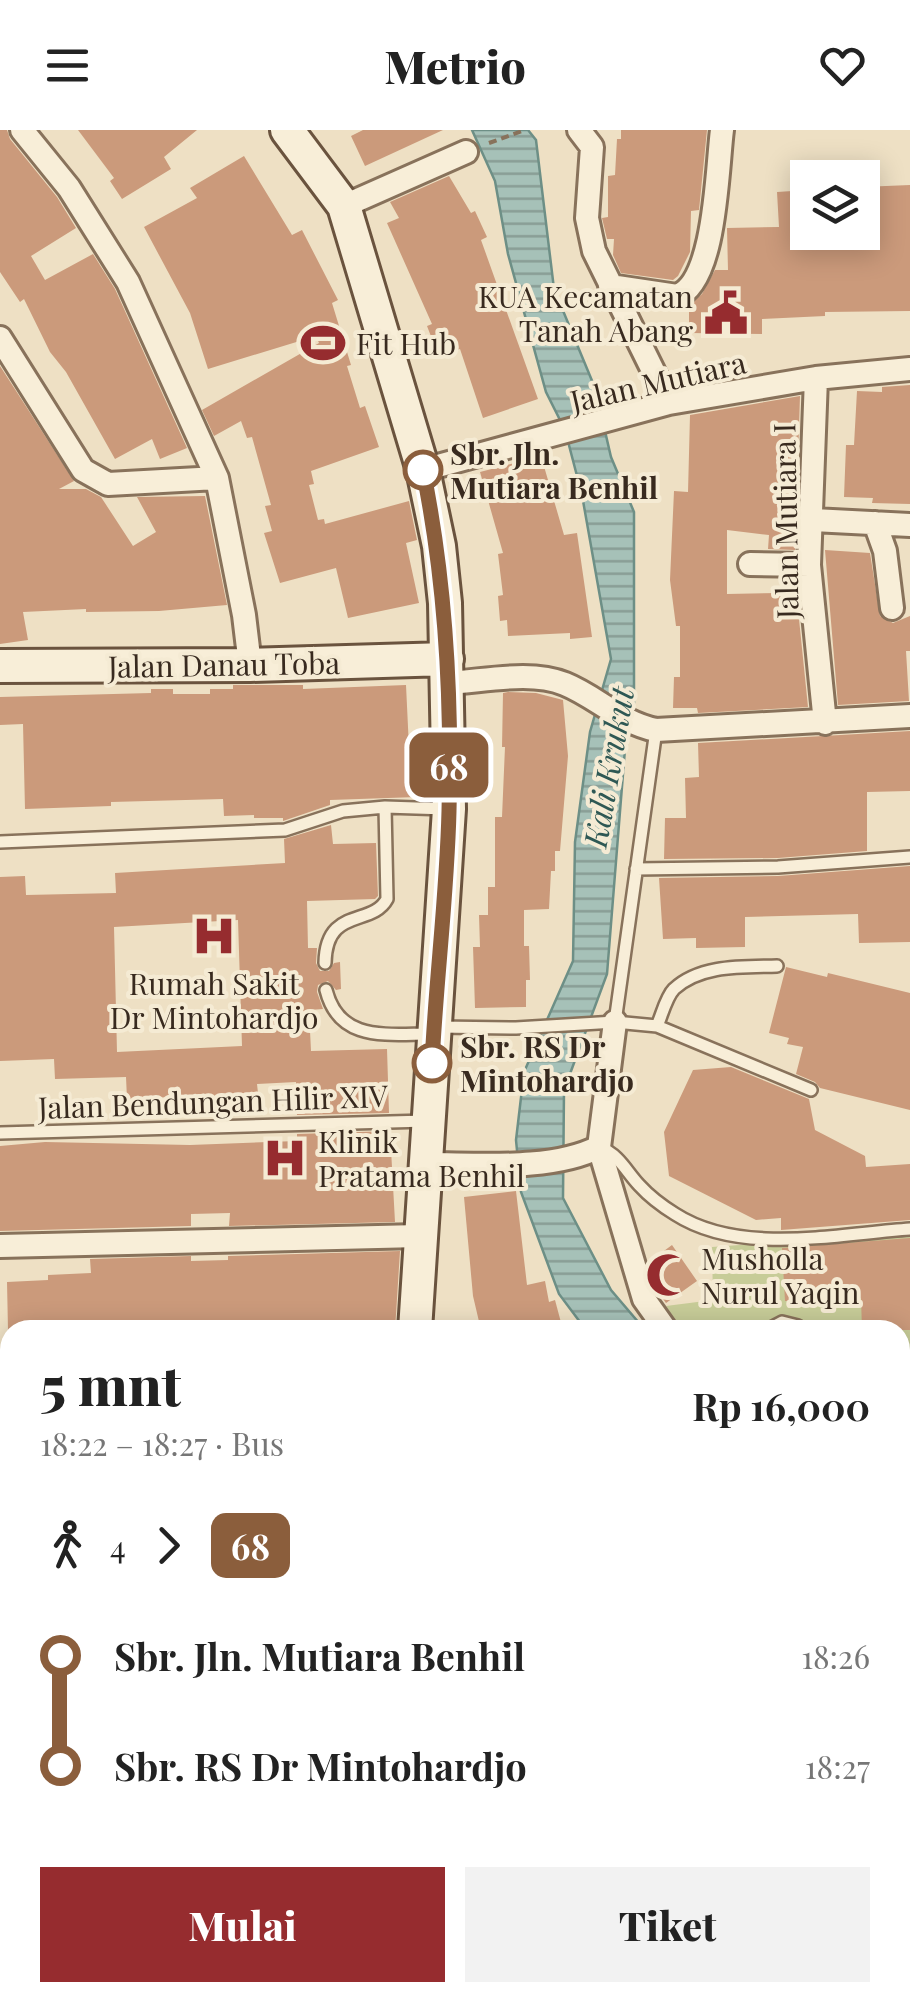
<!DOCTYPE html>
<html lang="id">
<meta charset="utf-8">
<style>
body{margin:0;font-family:"Playfair Display",serif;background:#f2f2f2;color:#222;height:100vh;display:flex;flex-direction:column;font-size:38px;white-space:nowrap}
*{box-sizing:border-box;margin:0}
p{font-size:32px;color:#767676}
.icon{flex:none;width:55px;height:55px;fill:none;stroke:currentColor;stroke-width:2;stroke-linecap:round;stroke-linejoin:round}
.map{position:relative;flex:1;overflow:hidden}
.side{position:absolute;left:0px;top:1190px;width:910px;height:682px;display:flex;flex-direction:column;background:#fff;border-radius:30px 30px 0 0;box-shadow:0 5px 25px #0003}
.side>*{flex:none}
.badge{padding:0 20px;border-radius:15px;font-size:35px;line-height:65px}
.tools{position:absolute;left:790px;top:30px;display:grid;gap:20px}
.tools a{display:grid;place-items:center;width:90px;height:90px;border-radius:0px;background:#fff;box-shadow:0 5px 25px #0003;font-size:50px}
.map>.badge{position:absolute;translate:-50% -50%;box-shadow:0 0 0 5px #fff}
.legs{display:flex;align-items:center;gap:15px;height:110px;padding:0 40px;font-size:32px}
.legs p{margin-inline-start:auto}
.head{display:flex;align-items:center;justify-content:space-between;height:170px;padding:0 40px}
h1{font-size:55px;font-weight:800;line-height:75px}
.cta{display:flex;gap:20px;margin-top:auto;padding:20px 40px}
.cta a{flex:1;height:115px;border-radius:0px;background:#962c2f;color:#fff;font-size:40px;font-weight:800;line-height:115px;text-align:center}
.cta a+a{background:#f2f2f2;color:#222}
ul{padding:0 40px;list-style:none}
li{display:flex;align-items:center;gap:35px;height:110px;font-size:38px}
li i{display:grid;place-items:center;width:15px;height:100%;margin:0 12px;background:currentColor}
li i::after{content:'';width:25px;height:25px;margin:-12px;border:8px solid;border-radius:50%;background:#fff}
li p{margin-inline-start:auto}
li:first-child i{background:linear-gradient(#0000 50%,currentColor 0)}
li:last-child i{background:linear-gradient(currentColor 50%,#0000 0)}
header{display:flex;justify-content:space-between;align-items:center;height:130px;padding:0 40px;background:#fff;font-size:45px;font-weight:800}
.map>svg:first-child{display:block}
.pitch{fill:#c7cc98}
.water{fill:url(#water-rules);stroke:#6d8f86;stroke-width:2.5}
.building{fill:#cb9a7b;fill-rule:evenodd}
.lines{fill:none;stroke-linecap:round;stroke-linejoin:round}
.lane-casing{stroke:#88725b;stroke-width:16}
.street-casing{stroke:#88725b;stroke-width:28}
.secondary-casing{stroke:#6a533e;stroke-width:38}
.path{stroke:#88725b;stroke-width:4;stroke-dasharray:8 5;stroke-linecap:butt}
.lane{stroke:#f8eed8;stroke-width:11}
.street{stroke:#f8eed8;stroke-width:22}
.secondary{stroke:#f8eed8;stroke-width:32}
.line-1-casing{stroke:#fff;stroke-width:22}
.line-1{stroke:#8b5e3c;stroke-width:15}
.stop-1-dot{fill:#fff;stroke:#8b5e3c;stroke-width:5}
.labels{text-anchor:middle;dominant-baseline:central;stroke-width:8;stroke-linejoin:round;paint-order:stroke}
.poi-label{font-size:30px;fill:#382a1f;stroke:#f5ebd4;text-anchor:start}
.street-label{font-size:30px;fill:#382a1f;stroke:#f5ebd4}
.stop-label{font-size:30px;font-weight:bold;fill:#382a1f;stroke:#f5ebd4;text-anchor:start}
.water-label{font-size:32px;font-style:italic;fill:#2e5854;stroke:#f5ebd4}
</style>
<header><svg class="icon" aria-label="menu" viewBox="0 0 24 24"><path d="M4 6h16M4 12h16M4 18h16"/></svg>Metrio<svg class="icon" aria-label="heart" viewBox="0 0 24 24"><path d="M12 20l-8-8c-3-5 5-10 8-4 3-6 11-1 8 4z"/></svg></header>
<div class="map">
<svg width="910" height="1871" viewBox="0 0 910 1871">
<defs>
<pattern id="water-rules" width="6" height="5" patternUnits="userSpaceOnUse" patternTransform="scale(2.5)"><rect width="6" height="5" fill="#a6c1b8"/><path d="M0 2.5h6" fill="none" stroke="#889d95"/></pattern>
</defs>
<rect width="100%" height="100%" fill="#eee0c4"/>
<path class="pitch" d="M910,1103V1334L900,1335V1200H681L666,1176L713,1170L712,1117Z"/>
<path class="water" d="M472,0H528L536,10L554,159L595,258L611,327L634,382V573L625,619L607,844L564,960L563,1068L611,1160L645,1200H586L559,1164L521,1062L516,1010L524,942L573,831L575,712L590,602L611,529L582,365L565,300L546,262L508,124L495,51Z"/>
<path class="building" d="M0,0H7L10,9L57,67L76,98L31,126L45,150L93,124L115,159L187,318L160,329L152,309L115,329L66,242L50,222L24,169L20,172L0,142Z
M78,0H197L164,27L171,39L122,69L110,51L114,48Z
M363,0H443L365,36L351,6Z
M621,0H707L699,80L691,81L690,122L678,146L673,150L621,143L613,125L614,109H607L602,88L608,87V46L615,45L617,9H621Z
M244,26L292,105L302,100L338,170L332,173L351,235L347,236L360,278L365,276L379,317L311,341L314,354L309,355L318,390L324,389L325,394L409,371L417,410L406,413L419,473L348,488L336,438L280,453L264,403L272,401L265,376L271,375L252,307L247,308L241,291L214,306L202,280L319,213L316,206L208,239L190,183L144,97L197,68L190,58Z
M449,46L471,83L475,81L487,107L481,110L538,269L483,288L460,219L439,227L427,196L432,194L387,93L399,88L390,72Z
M910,55V181L825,182V186L762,189V204L689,203V175L702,164L715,140H728L727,98L779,97L777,62L808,60V102H862V57Z
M0,236L74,351L59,359H86L101,367L133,416L156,402L137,367L205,366L227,475L159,481L86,482V479L23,482L28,510L0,514Z
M910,255V374L872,373L873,368L844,367L846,315H854L857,261L882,262V257Z
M800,266L795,420L768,419L769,405L727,400V464L782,463V450H795L808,577L698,583L697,578H673L674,547H680V496H676L670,450L674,361L688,362L690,285Z
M541,326L564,405L577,403L592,507L570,509V503L508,506L507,490L500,491L498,466L503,465L498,424L503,423L480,342Z
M825,420L870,423L880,486L893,493L910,486V521H906L909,571L838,575Z
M233,555H303V559L406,555L409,618H415L417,667L330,670V675L283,691V688H254V685L224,686L223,669L111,672V676L25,679L23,594L0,595V567L151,563V559H173V564H210V559H233Z
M508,562L536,563L563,570L568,626L560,721H555V741H551L549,779L524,780V816H529L530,850H526V877L475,878L473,817H480L479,785H488V757H495V687H502L505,617H502L503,563Z
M910,601V661L867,662V721L778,728L664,729L665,688H686L685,648L699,647L698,613Z
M331,695L333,714L376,713L378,766L375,769L307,771L308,818H317L316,833L320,841H329L334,833L340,832L341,859L336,860L328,851L318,855L317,862L323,879L309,880L311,921L387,919L389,983L297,985L296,952L257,954L258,963L218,964V975L173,977L172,967L127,969L126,947L55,949L54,929L0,931V747L25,746L26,765L116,763L115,743L285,733L284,709ZM238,790L242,916L117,922L114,797Z
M910,736V812L859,813L858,784L745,787V817L696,818V808L663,809L659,748L778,746Z
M786,837L827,847L828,843L910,863V980L820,958L815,952L796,944L803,917L787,914L789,908L769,903Z
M731,937L809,969L815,1000L865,1026L866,1037L910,1034V1090L781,1100V1088L756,1090L669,1046L664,1002L693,940Z
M390,1001L395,1092L229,1096L230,1083L191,1084V1096L0,1101V1016L45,1012L190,1015L297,1011V1004Z
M516,1061L527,1155L545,1151L549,1172L555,1170L563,1200H481L473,1166L464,1067Z
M910,1108V1200H862L861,1168L785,1171L782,1118Z
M672,1115L697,1151L666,1173L658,1162L649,1132Z
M400,1121L395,1200H8L7,1152L48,1150V1145L91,1143L90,1129L191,1126V1131L228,1130V1126Z"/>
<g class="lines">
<g class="lane-casing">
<path id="lane" d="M0,712L285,700L343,681L385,677L447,679
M636,739L778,737L910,727
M325,833C326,776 372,797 387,769L385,677
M326,860C339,912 386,904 429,904
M615,892L656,600
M657,896C662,885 666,867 674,859C701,834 744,837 777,836
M438,897L516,898L615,892L657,896L811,960
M0,1003L426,991
M601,1018C619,1025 626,1041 639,1055C649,1066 662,1076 675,1084C740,1126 837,1104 910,1099
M767,1200L782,1192L798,1196L800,1200
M900,1306H910"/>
</g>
<g class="street-casing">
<path id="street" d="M22,0L69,58L128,152L217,348L244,485L250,535
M579,0L592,17L587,88L594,121L669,273
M344,76L466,22
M610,156L677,166C716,152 717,37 722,0
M0,208L83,340L108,354L217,348
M816,248L809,435L825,593
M423,340L669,273L816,248L910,239
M813,390L910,395
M875,393L885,421L892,478
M750,434L809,435
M448,553C485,551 531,540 565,554C597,567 619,592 656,600L910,586
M615,892L599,1017L644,1169L666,1200
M427,1034C479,1034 552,1041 599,1017
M0,1116L419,1106
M0,1271L10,1270
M900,1395L910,1402
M0,1412L10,1410
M0,1562H10
M900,1828L910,1809
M357,1871L385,1862
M876,1871L880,1862"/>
</g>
<g class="secondary-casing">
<path id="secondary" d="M287,0L344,76L423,340L439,416L445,473L449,679L415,1200
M0,536L250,535L447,529
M0,1754H10
M0,1844L10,1871
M688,1862L697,1871"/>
</g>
<path class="path" d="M489,13L525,0"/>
<use href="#lane" class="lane"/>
<use href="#street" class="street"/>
<use href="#secondary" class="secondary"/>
</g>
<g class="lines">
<g class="line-1-casing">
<path id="line-1" d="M423,340C446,453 452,566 449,681C447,765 436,849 432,933"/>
</g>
<use href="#line-1" class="line-1"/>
</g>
<defs>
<g id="civic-bare" transform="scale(3.45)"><path d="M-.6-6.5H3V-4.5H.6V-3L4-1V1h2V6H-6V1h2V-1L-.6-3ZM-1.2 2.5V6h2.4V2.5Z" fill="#962c2f" stroke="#f5ebd4" stroke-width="2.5" paint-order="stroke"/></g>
<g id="stadium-bare" transform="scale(3.45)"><path d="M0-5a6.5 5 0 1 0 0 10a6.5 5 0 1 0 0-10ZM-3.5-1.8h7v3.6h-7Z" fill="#962c2f" stroke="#f5ebd4" stroke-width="2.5" paint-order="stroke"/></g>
<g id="hospital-bare" transform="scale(3.45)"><path d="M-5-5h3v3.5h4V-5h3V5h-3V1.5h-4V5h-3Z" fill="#962c2f" stroke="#f5ebd4" stroke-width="2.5" paint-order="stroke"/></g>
<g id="mosque-bare" transform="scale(3.45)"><path d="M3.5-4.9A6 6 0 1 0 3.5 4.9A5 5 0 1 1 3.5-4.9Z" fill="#962c2f" stroke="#f5ebd4" stroke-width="2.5" paint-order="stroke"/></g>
</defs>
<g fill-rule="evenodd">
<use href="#civic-bare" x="726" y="183"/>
<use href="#stadium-bare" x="323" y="213"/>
<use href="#hospital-bare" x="214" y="806"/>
<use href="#hospital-bare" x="285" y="1028"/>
<use href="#mosque-bare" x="668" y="1145"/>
</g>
<g class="stop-1-dot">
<circle cx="423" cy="340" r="18"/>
<circle cx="432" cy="933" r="18"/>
</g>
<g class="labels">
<g class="poi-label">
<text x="693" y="166" text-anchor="end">KUA Kecamatan<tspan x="693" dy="34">Tanah Abang</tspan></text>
<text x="356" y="213">Fit Hub</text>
<text x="214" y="853" text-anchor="middle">Rumah Sakit<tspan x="214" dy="34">Dr Mintohardjo</tspan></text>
<text x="318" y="1011">Klinik<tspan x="318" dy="34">Pratama Benhil</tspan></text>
<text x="701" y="1128">Musholla<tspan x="701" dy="34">Nurul Yaqin</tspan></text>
</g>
<g class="street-label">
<text transform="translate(658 251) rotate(-13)">Jalan Mutiara</text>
<text transform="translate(785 391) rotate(-91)">Jalan Mutiara I</text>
<text transform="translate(224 534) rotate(-1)">Jalan Danau Toba</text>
<text transform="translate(213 971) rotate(-2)">Jalan Bendungan Hilir XIV</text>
</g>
<g class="stop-label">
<text x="450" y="323">Sbr. Jln.<tspan x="450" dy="34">Mutiara Benhil</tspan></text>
<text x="460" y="916">Sbr. RS Dr<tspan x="460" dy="34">Mintohardjo</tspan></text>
</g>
<g class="water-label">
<text transform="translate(607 637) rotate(-80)">Kali Krukut</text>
</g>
</g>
</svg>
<div class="tools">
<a><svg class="icon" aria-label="layers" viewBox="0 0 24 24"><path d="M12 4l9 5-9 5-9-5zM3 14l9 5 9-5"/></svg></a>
</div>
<b class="badge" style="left:449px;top:635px;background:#8b5e3c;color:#fff">68</b>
<section class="side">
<div class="head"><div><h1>5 mnt</h1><p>18:22 – 18:27 · Bus</p></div><b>Rp 16,000</b></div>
<div class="legs"><svg class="icon" aria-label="walk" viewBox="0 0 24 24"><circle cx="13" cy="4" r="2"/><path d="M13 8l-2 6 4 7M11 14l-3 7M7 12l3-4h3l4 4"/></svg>4<svg class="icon" aria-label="forward" viewBox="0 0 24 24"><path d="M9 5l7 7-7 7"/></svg><b class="badge" style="background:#8b5e3c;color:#fff">68</b></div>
<ul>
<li><i style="color:#8b5e3c"></i><b>Sbr. Jln. Mutiara Benhil</b><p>18:26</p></li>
<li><i style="color:#8b5e3c"></i><b>Sbr. RS Dr Mintohardjo</b><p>18:27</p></li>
</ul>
<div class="cta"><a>Mulai</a><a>Tiket</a></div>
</section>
</div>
